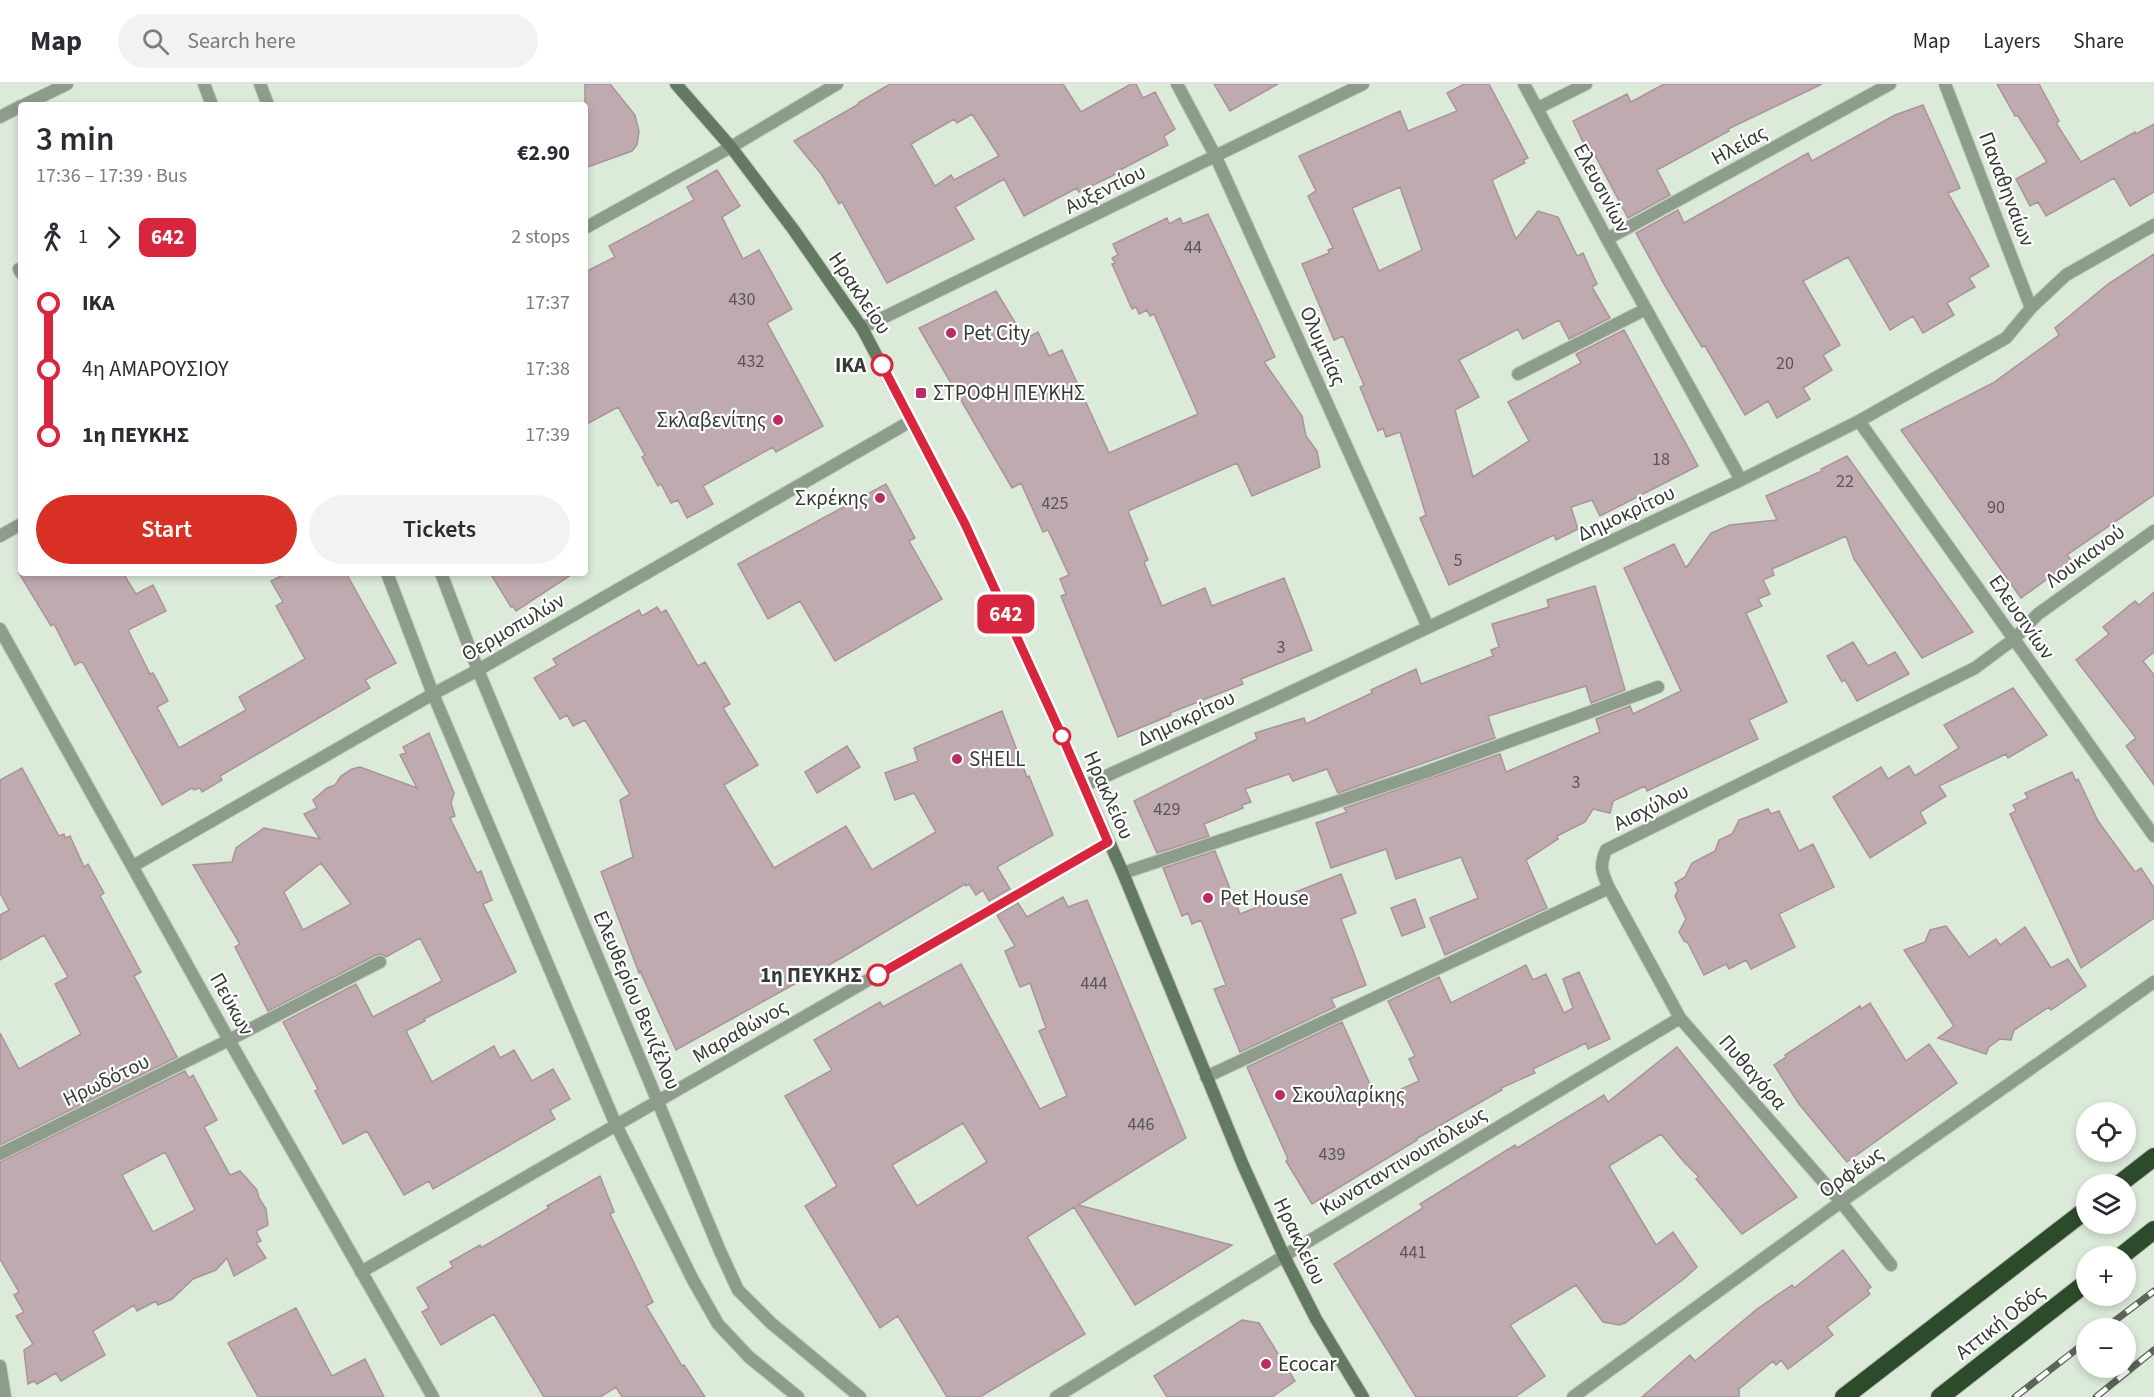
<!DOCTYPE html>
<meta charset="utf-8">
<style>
body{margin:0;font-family:"Source Sans 3",sans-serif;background:#f2f2f3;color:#2b2b33;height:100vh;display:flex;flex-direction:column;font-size:22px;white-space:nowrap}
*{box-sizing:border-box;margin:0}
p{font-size:20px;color:#7c7c81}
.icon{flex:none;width:33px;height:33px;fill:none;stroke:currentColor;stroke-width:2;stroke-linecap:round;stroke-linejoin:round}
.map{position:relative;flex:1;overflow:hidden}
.panel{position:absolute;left:18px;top:18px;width:570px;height:474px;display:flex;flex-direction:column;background:#fff;border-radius:6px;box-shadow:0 3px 9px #0003}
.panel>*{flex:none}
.badge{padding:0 12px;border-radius:9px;font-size:21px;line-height:39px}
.tools{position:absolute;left:2076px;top:1018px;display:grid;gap:12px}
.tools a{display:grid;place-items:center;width:60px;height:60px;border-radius:50%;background:#fff;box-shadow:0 3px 9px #0003;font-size:30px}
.map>.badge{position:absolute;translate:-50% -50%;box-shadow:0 0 0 3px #fff}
.legs{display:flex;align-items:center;gap:9px;height:66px;padding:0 18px;font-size:20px}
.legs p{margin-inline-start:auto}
.headline{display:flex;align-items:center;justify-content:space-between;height:102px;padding:0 18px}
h1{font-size:33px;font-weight:600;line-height:45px}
.action{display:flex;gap:12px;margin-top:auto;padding:12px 18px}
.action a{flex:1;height:69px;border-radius:36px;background:#d93025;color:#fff;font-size:24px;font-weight:600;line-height:69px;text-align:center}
.action a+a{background:#f2f2f3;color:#2b2b33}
ul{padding:0 18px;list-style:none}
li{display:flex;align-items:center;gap:21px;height:66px;font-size:22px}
li i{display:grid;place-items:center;width:9px;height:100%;margin:0 8px;background:currentColor}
li i::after{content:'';width:15px;height:15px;margin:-8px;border:4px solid;border-radius:50%;background:#fff}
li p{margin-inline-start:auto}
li:first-child i{background:linear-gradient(#0000 50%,currentColor 0)}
li:last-child i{background:linear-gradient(currentColor 50%,#0000 0)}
header{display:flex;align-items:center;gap:36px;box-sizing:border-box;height:84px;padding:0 30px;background:#fff;border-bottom:2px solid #e1e1e2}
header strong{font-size:28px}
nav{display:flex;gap:33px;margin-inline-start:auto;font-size:21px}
.search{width:420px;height:54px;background:#f2f2f3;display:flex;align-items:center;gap:15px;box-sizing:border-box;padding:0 21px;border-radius:33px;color:#7c7c81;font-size:22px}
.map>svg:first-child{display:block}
.building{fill:#bfaaaf;stroke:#a99499;stroke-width:1.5;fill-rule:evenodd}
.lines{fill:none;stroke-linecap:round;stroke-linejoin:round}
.pedestrian-casing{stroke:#bbc7b9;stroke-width:14}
.minor-casing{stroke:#bbc7b9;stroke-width:14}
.tertiary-casing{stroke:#bbc7b9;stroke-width:14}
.secondary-casing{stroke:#bbc7b9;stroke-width:14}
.motorway-casing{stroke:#bbc7b9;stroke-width:20}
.pedestrian{stroke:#8e9c8c;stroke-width:12}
.minor{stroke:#8e9c8c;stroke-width:12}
.tertiary{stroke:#8e9c8c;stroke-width:12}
.secondary{stroke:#647961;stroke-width:12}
.motorway{stroke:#2d4a2a;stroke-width:18}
.rail-casing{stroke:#5d655b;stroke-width:7}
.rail{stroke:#fff;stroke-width:4.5;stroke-dasharray:14;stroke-linecap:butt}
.line-1-casing{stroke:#fff;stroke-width:14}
.line-1{stroke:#d7263d;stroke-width:9}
.poi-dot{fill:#b92d64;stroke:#fff;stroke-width:2}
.stop-1-dot{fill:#fff;stroke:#d7263d;stroke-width:3}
.labels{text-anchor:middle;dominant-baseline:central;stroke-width:4.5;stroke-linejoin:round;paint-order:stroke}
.number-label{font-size:18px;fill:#585753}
.street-label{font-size:21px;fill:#353b34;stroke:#fff}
.poi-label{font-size:21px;fill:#353b34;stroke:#fff;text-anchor:start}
.stop-label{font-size:21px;font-weight:bold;fill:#353b34;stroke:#fff;text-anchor:end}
</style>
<header>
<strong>Map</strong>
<div class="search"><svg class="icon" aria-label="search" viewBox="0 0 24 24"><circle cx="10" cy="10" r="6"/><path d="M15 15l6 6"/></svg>Search here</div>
<nav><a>Map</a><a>Layers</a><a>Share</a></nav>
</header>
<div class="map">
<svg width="2154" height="1313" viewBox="0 0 2154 1313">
<rect width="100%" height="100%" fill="#dceada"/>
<path class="building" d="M585,0H610L635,31L639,47L637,61L632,67L585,84Z
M890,0H1063L1081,28L1131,0H1136L1143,14L1155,8L1175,45L1164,52L1168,61L1120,86V88L1079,108L1077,104L1024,132L1004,95L955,123L974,155L887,199L842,118L839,120L822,91L794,57L859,20L858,19ZM972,30L999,72L954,96L951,91L935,102L911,60L954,35L957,39Z
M1214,0H1278L1230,27Z
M1464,0H1489L1528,74L1523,76L1525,79L1492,96L1516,155L1538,127L1558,133L1577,172L1583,169L1597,200L1592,203L1610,234L1569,255L1559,236L1523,255L1518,245L1459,276L1479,313L1455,326L1473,393L1529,357L1508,318L1581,279L1576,270L1624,246L1698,382L1600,432L1592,416L1571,423L1578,445L1556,456L1554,451L1449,501L1420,434L1426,431L1400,348L1386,353L1383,344L1378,347L1360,303L1364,301L1343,252L1334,256L1302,180L1329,169L1328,166L1333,164L1308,112L1316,107L1299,72L1400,27L1408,47L1457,27L1447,9ZM1400,103L1422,166L1379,187L1352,124Z
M1664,0H1822L1728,45L1729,47L1657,86L1670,111L1628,134L1588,58L1584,60L1573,37L1627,10L1631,18Z
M1997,0H2039L2059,37L2056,39L2081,78L2135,48L2136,50L2154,40V108L2130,122L2114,94L2046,132L2038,118L2030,122L2016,95L2047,78L2018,32H2015Z
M1923,21L1960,104L1948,109L1989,182L1969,194L1975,203L1947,219L1954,231L1923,249L1913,232L1890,246L1848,173L1803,197L1840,261L1823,271L1832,286L1803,304L1810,315L1777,334L1768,317L1745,331L1705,262L1702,263L1665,202L1636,149L1678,126L1684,139L1808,69L1812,77L1895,31Z
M717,86L740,122L722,133L743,175L759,166L792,225L767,239L823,342L776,368L773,363L703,402L713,420L687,434L678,416L671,419L661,400L658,402L642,373L645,371L618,323L585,341V188L615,173L609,162L694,116L687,103Z
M1208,130L1275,273L1264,278L1302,332L1306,352L1317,367L1320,383L1252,412L1237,379L1128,427L1148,476L1144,478L1162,522L1205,504L1212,522L1284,494L1312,566L1241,595L1243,600L1170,629L1171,631L1118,653L1061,512L1066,510L1060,495L1069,491L1048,446L1043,448L1021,399L1012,404L919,244L996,207L1025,255L1038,248L1049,272L1062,266L1109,369L1198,330L1154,230L1150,232L1147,226L1139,230L1136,223L1132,225L1112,180L1115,179L1112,174L1118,171L1113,160L1167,134L1169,140L1180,134L1183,140Z
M2154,170V411L2067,471L2072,477L2021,514L1901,346L1993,299L2059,251L2055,244L2108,200Z
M1847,372L1973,548L1922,574L1854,475L1846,452L1772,485L1774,491L1763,496L1770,510L1758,515L1762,522L1746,529L1787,618L1749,636L1758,655L1647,707L1645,702L1613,717L1610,729L1593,725L1585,738L1557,752L1558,755L1526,776L1547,824L1445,871L1430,834L1478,814L1461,773L1396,795L1386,765L1331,784L1316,739L1347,728L1344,724L1500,670L1506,688L1600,648L1596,635L1630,622L1633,630L1681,607L1624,484L1674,460L1686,484L1711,449L1730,441L1777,436L1766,412L1822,387L1821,385Z
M886,400L915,454L909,457L942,515L835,577L800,517L768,535L738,480Z
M19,489H123L136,510L153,501L166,527L128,546L150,590L153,589L168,617L157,623L179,664L246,626L239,613L305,575L276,522L283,518L271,497L287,489H346L396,579L365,596L370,604L220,692L222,696L202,708L200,704L194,706L192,704L162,721L83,579L80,578L75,581L54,540L51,542Z
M490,489H574L516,527L513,522L511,523Z
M1595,502L1625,606L1591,619L1586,602L1488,632L1495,654L1338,709L1327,685L1293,697L1289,690L1245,705L1251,718L1242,721L1243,724L1204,740L1209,752L1157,769L1134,717L1257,655L1255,649L1304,634L1306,640L1372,609L1371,606L1416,585L1421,600L1493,572L1491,566L1499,563L1492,540L1549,523L1547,516Z
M2154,508V568L2143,577L2154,591V701L2126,662L2136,654L2076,576L2109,550L2103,543L2135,517L2139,521Z
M657,523L661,529L666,526L698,582L705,578L730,620L723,624L758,681L724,701L774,784L846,742L872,786L936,748L914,709L895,716L885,689L918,677L914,664L1002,627L1027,693L1029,692L1053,751L997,783L1010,805L989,817L983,806L976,811L969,800L966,802L965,800L843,873L676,966L640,887L639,889L601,788L633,773L620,716L630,710L585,636L573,642L567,631L560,635L534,594L557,581L553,575L607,544L639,526L642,532Z
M1853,558L1868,582L1895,568L1909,590L1857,617L1845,596L1842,598L1827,572Z
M2013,604L2047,651L2008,674L2006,670L1939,702L1946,712L1920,728L1926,739L1870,774L1833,713L1881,683L1888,695L1909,682L1915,692L1959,664L1944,641Z
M429,649L454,709L451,719L455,732L450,734L477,789L481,787L492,816L483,820L516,888L424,935L425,937L406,947L432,998L494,962L500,974L514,966L532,997L553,985L570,1015L550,1026L555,1035L433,1105L429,1097L404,1111L367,1047L343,1060L315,1007L318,1005L283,938L356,900L373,933L442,897L420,854L386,873L381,870L376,871L268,927L235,863L240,860L193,781L232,778L236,764L264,744L320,755L304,730L317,724L313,716L327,704L335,701L341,692L352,685L360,683L417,704L400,671L406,669L403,663ZM321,779L351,820L303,846L284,808Z
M847,662L860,683L817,709L805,688Z
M22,684L59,752L64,750L65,754L70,752L84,783L88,780L104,809L100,812L141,888L134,892L177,973L0,1061V949L19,985L81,950L55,900L68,893L44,851L0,876V831L9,826L0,809V696Z
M2072,688L2076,697L2078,695L2098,737L2135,788L2141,784L2154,804V834L2081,884L2010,730L2016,727L2013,721L2028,714L2025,709Z
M1768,725L1771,730L1779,727L1799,767L1813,760L1834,803L1779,830L1795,863L1751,885L1746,876L1729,885L1726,880L1704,891L1688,859L1684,857L1679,848L1686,835L1675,812L1678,806L1675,799L1685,793L1692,779L1715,767L1719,756L1732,750L1739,736Z
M1215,767L1240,830L1341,790L1356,829L1341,835L1366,901L1331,915L1335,923L1240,968L1214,905L1226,901L1201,836L1192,840L1188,829L1182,832L1163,784Z
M1063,813L1068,823L1087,816L1186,1054L1078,1121L1232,1161L1135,1221L1074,1123L1027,1153L1085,1250L980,1313H947L898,1232L880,1244L805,1122L837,1102L785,1012L832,986L814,956L880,918L883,923L961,880L1040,1025L1067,1012L1039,947L1046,944L1030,899L1020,903L1005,867L1015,862L997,831L1018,819L1027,833ZM963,1039L987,1078L917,1122L892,1081Z
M1415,815L1425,843L1402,852L1391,824Z
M1946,842L1969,873L1996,855L2000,861L2025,843L2051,884L2068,875L2086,902L2051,926L2049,923L2014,946L2011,956L2000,955L1989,963L1986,970L1938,954L1954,942L1904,866L1925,858L1930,846Z
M1526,881L1533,896L1546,890L1564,929L1573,924L1563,895L1579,888L1610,955L1588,965L1586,959L1533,985L1535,989L1501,1004L1502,1006L1416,1055L1417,1056L1312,1120L1286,1077L1288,1075L1247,983L1342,938L1377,1016L1419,997L1409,975L1415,972L1388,917L1439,893L1451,919Z
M1870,919L1906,977L1929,960L1957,999L1847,1078L1799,1020L1774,981L1786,973L1785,971L1860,922L1861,925Z
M1677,963L1797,1113L1742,1150L1696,1095L1699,1093L1684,1078L1661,1050L1609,1082L1656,1161L1673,1148L1697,1183L1685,1194L1625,1239L1619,1241L1603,1238L1576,1201L1510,1241L1545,1292L1515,1313H1416L1334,1180L1423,1124L1420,1120L1515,1061L1517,1064L1604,1011L1608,1018Z
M185,987L189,994L193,991L217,1036L204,1043L230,1091L240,1087L257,1106L259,1114L266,1125L268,1141L256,1147L261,1157L256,1159L266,1174L234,1192L227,1174L216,1186L193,1195L172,1215L158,1221L156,1217L137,1227L134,1221L93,1247L105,1271L61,1297L56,1289L37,1300L34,1297L28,1300L24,1266L33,1260L16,1232L24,1228L14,1211L19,1208L0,1175V1078ZM165,1068L195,1126L153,1148L122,1091Z
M600,1092L614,1128L610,1130L653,1218L646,1222L682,1282L684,1281L705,1313H622L616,1303L600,1313H544L494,1230L441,1261L422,1228L429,1224L417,1204L453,1183L450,1178L480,1161L481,1164L549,1124L547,1122Z
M1843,1166L1871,1203L1867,1206L1870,1210L1827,1243L1833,1251L1788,1285L1781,1276L1776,1281L1773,1277L1739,1305V1313H1642L1690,1271L1695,1277L1757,1225L1792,1201L1794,1204Z
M296,1224L332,1292L365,1275L384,1313H258L228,1259Z
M1242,1236L1259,1239L1295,1297L1272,1313H1167L1154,1292Z"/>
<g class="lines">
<g class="pedestrian-casing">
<path id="pedestrian" d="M229,956L380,878"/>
</g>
<g class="minor-casing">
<path id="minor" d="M204,0L212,21
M260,0L268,21
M1177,0L1216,73L1428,543
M1524,0L1607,155L1741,396
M1945,0L2031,224
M24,21L67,0
M1538,24L1586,0
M0,33L21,22
M585,144L731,63L837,0
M1607,155L1890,0
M19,185L21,189
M862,244L1363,0
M1518,290L1646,225
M1859,337L2154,752
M0,452L21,440
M387,489L433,610L616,1041L693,1196L718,1240L749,1273L798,1313
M441,489L478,586L720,1167L738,1206L771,1239L860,1313
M1084,702L1276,615L1741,396L1859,337L2006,254L2031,224L2066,191L2154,141
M133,782L433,610L478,586L911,337
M1123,789L1426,688L1658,603
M1206,993L1609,804
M0,1070L229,956
M1891,1181L1841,1118L1680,934L1609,804C1602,788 1599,783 1606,766L1975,584L2014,555L2038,530L2154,447
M361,1188L1108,758
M0,1282L5,1313
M1056,1313L1284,1172L1680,934
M1573,1313L1841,1118L2154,898"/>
</g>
<g class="tertiary-casing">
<path id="tertiary" d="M0,545L229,956L433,1313"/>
</g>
<g class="secondary-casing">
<path id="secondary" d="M676,0L731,63L793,145L862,244L911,337L965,440L1062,652L1123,789L1243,1081L1284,1172L1316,1235L1363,1313"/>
</g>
<g class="motorway-casing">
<path id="motorway" d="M2118,1101L2154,1073
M2120,1173L2154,1146
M1844,1313L2086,1126
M1940,1313L2086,1199"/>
</g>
<use href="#pedestrian" class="pedestrian"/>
<use href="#minor" class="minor"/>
<use href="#tertiary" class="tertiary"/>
<use href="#secondary" class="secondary"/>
<use href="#motorway" class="motorway"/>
<g class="rail-casing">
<path id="rail" d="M2104,1245L2154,1207
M2015,1313L2086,1258
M2096,1313L2154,1266"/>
</g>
<use href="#rail" class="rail"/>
</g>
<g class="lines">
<g class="line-1-casing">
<path id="line-1" d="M878,891L1108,758L1062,652L965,440L882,281"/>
</g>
<use href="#line-1" class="line-1"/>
</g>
<g class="poi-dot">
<circle cx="951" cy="249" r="6"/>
<rect x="915" y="303" width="12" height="12" rx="3"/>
<circle cx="778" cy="336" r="6"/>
<circle cx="880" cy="414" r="6"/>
<circle cx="957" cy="675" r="6"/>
<circle cx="1208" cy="814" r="6"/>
<circle cx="1280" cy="1011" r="6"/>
<circle cx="1266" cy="1280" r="6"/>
</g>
<g class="stop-1-dot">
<circle cx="882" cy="281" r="10"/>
<circle cx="1062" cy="652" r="8"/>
<circle cx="878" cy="891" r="10"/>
</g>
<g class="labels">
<g class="number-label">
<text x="1193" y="163">44</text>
<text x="742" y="215">430</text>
<text x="751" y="277">432</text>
<text x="1785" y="279">20</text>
<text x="1661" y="375">18</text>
<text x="1845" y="397">22</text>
<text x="1055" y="419">425</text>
<text x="1996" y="423">90</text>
<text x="1458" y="476">5</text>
<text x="1281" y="563">3</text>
<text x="1576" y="698">3</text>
<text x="1167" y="725">429</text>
<text x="1094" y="899">444</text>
<text x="1141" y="1040">446</text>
<text x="1332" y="1070">439</text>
<text x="1413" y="1168">441</text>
</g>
<g class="street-label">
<text transform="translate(1739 61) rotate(-29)">Ηλείας</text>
<text transform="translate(1602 104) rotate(62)">Ελευσινίων</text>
<text transform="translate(1105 105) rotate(-26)">Αυξεντίου</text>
<text transform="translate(2007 105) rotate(69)">Παναθηναίων</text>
<text transform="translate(860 209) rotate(56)">Ηρακλείου</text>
<text transform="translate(1323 262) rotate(66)">Ολυμπίας</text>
<text transform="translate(1626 429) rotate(-25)">Δημοκρίτου</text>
<text transform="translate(2085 472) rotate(-36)">Λουκιανού</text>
<text transform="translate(2022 533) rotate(55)">Ελευσινίων</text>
<text transform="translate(513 543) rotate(-30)">Θερμοπυλών</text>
<text transform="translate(1186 634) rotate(-25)">Δημοκρίτου</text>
<text transform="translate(1109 711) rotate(66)">Ηρακλείου</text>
<text transform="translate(1651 723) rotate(-26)">Αισχύλου</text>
<text transform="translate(637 916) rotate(67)">Ελευθερίου Βενιζέλου</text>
<text transform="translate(232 920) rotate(61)">Πεύκων</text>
<text transform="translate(740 947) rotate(-30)">Μαραθώνος</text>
<text transform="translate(1753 988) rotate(49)">Πυθαγόρα</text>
<text transform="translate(106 996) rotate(-26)">Ηρωδότου</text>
<text transform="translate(1403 1077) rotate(-31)">Κωνσταντινουπόλεως</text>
<text transform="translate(1851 1088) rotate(-35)">Ορφέως</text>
<text transform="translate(1300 1157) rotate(64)">Ηρακλείου</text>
<text transform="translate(2000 1238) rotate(-38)">Αττική Οδός</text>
</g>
<g class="poi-label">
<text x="963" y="249">Pet City</text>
<text x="933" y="309">ΣΤΡΟΦΗ ΠΕΥΚΗΣ</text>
<text x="766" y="336" text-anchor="end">Σκλαβενίτης</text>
<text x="868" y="414" text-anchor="end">Σκρέκης</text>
<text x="969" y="675">SHELL</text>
<text x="1220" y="814">Pet House</text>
<text x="1292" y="1011">Σκουλαρίκης</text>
<text x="1278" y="1280">Ecocar</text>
</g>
<g class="stop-label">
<text x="866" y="281">ΙΚΑ</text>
<text x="862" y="891">1η ΠΕΥΚΗΣ</text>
</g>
</g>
</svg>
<div class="tools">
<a><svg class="icon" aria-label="locate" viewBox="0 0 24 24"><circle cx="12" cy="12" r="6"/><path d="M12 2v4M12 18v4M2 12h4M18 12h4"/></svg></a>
<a><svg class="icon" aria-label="layers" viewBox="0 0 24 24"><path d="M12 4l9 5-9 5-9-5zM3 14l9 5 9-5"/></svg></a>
<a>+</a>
<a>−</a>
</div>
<b class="badge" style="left:1006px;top:530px;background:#d7263d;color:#fff">642</b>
<section class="panel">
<div class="headline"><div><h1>3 min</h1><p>17:36 – 17:39 · Bus</p></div><b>€2.90</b></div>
<div class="legs"><svg class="icon" aria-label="walk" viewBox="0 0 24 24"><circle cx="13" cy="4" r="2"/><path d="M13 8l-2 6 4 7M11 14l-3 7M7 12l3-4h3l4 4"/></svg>1<svg class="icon" aria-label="forward" viewBox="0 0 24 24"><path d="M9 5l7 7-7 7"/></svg><b class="badge" style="background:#d7263d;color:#fff">642</b><p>2 stops</p></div>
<ul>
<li><i style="color:#d7263d"></i><b>ΙΚΑ</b><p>17:37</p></li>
<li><i style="color:#d7263d"></i><span>4η ΑΜΑΡΟΥΣΙΟΥ</span><p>17:38</p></li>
<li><i style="color:#d7263d"></i><b>1η ΠΕΥΚΗΣ</b><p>17:39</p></li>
</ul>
<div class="action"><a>Start</a><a>Tickets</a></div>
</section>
</div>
